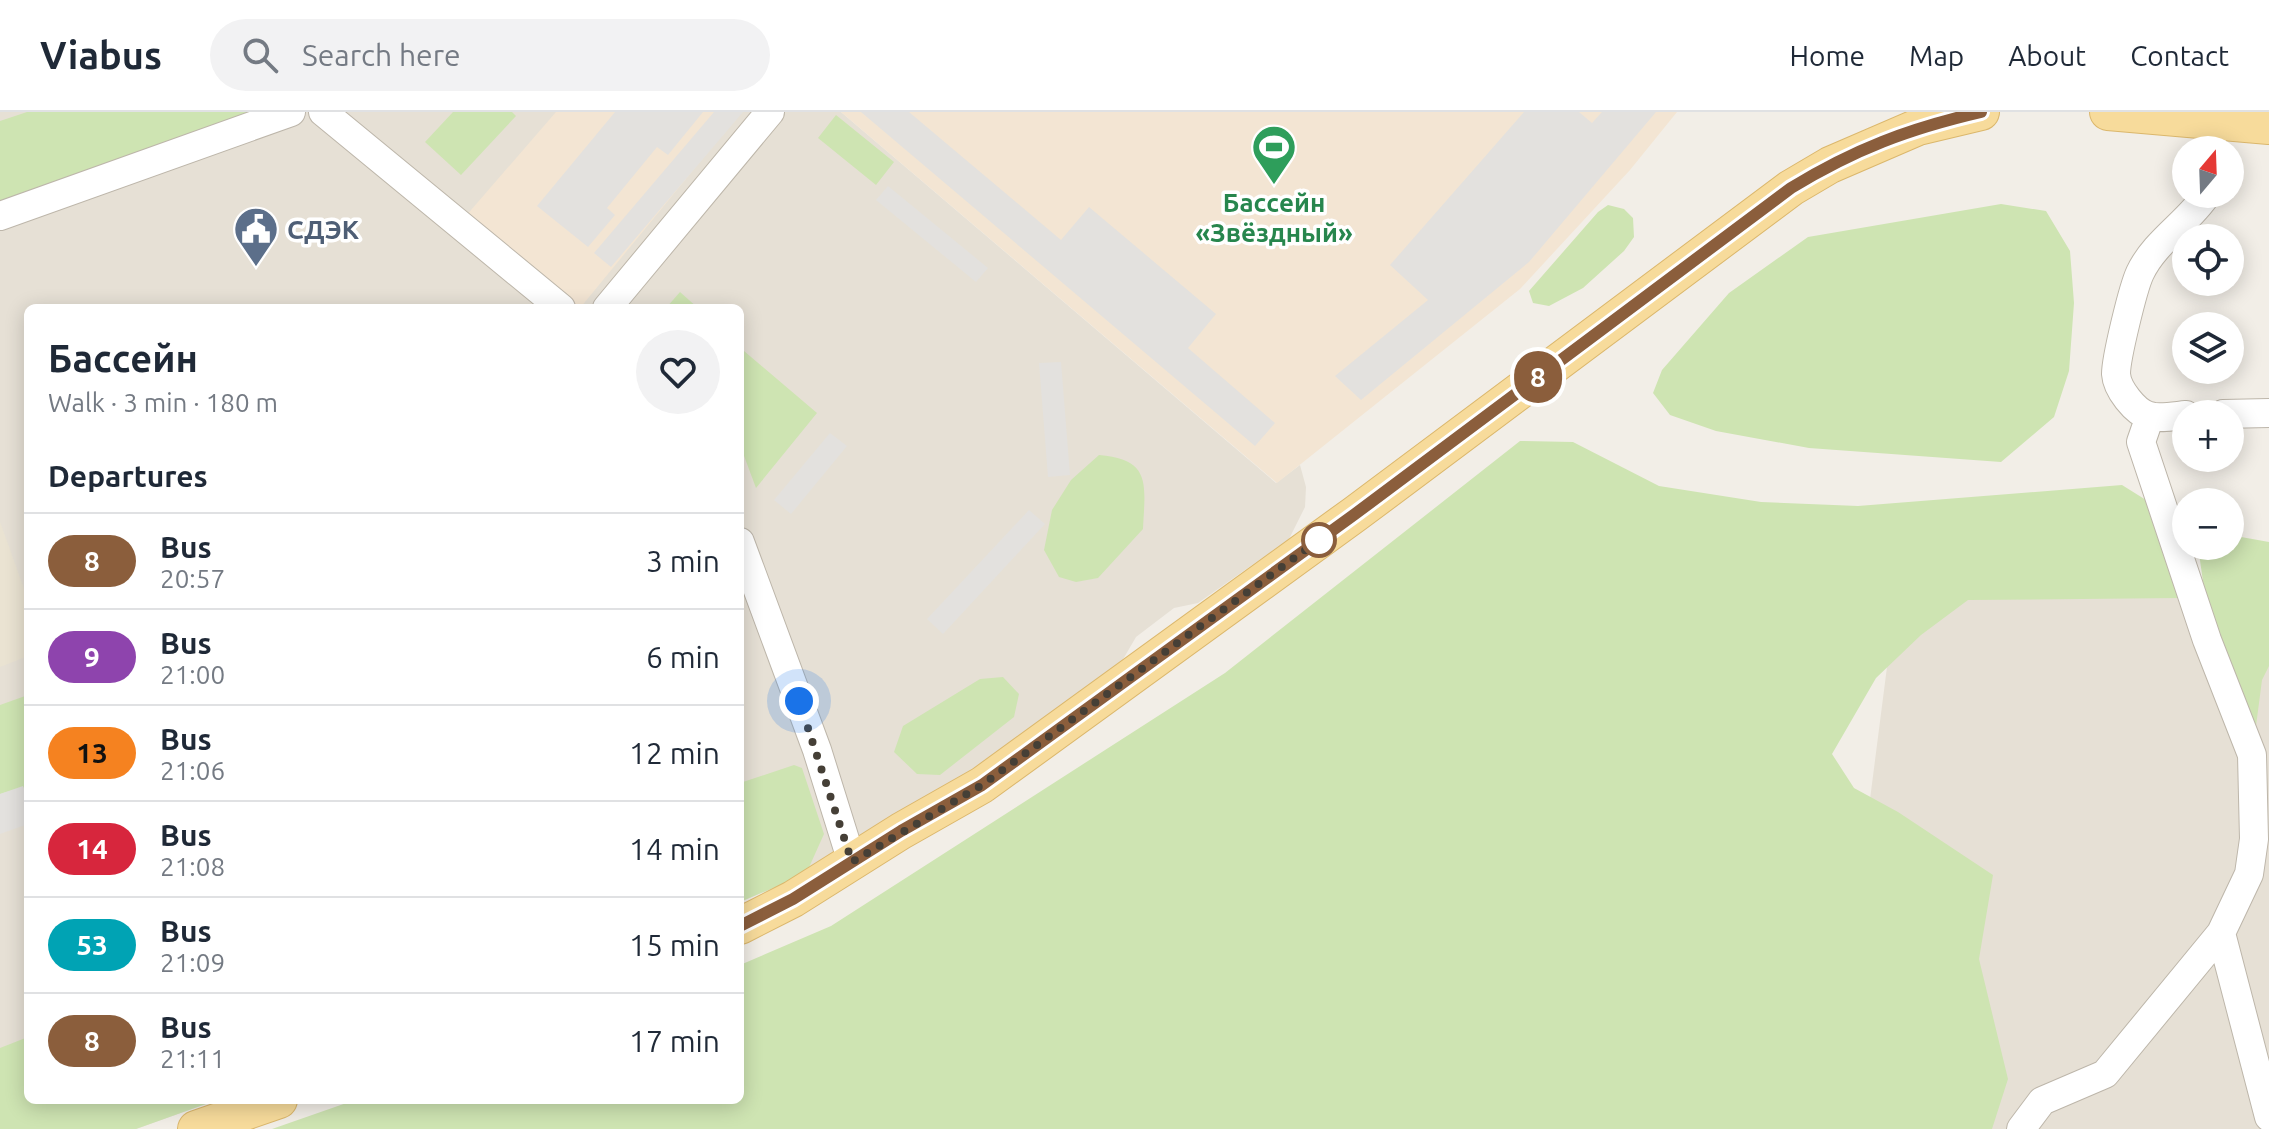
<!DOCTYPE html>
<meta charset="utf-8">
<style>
body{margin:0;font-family:Ubuntu,sans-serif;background:#f2f2f3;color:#1f2937;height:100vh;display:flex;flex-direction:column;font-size:30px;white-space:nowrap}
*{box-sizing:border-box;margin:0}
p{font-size:26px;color:#747a83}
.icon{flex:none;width:44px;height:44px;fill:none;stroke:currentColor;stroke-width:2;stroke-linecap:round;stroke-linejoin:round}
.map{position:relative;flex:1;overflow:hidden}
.drawer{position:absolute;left:24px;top:192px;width:720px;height:800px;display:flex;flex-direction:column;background:#fff;border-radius:12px;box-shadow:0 4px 20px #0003}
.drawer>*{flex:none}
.badge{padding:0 16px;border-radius:26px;font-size:28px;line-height:52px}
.needle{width:52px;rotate:19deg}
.tools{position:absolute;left:2172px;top:24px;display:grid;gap:16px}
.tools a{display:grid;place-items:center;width:72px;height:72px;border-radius:50%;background:#fff;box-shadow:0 4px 20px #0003;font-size:40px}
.you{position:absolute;width:40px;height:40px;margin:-20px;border:6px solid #fff;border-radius:50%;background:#1a73e8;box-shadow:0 0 0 12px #1a73e833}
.map>.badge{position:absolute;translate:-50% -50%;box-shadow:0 0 0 4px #fff}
h2{padding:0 24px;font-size:30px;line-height:72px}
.round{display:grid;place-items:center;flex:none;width:84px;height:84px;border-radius:42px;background:#f2f2f3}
.head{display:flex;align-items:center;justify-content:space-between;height:136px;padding:0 24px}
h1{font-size:38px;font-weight:700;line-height:60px}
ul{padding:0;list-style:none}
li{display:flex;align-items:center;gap:24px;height:96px;padding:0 24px;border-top:2px solid #e0e1e3}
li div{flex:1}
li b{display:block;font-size:30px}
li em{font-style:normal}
li .badge{min-width:88px;font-weight:700;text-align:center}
header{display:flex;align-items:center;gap:48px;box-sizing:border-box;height:112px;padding:0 40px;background:#fff;border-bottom:2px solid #e0e1e3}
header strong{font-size:38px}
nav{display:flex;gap:44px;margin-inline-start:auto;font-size:28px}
.search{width:560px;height:72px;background:#f2f2f3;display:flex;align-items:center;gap:20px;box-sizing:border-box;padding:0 28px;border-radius:44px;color:#747a83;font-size:30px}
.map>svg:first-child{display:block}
.residential{fill:#e6e0d5}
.commercial{fill:#f3e5d3}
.education{fill:#eae3d2}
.green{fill:#cee4b2}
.parking{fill:#e3e1de}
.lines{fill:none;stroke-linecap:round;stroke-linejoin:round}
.minor-casing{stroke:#bdb6aa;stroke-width:30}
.major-casing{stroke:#dbb76c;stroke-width:38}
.minor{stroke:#fff;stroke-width:28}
.major{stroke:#f7db9b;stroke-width:36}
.line-casing{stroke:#fff;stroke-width:18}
.line{stroke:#8b5e3c;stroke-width:12}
.walk{stroke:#453f36;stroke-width:8;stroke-dasharray:0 14.4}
.stop-dot{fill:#fff;stroke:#8b5e3c;stroke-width:4}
.labels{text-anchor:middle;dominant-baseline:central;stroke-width:7;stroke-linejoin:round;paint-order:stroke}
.leisure-label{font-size:26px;font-weight:bold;fill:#27864d;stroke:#fff}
.service-label{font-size:26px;font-weight:bold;fill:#4e5e75;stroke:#fff;text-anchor:start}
</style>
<header>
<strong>Viabus</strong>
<div class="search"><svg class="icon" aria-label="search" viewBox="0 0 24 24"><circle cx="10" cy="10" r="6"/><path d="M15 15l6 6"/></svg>Search here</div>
<nav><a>Home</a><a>Map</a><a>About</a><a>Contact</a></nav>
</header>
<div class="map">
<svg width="2269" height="1017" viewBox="0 0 2269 1017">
<rect width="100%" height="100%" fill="#f2eee7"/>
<path class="residential" d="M0,0H841L1276,371L1300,353L1306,375L1305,395L1289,427L1198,491L1174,496L1136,525L1122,549L1034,616L888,715L806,762L740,790V196H28V988H217L136,1017H0Z
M2269,444V1017H1844L1836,952L1896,485L2197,469Z"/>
<path class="commercial" d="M556,0H741L580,196H572L465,105Z
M841,0H1677L1630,58L1520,177L1277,371Z"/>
<path class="education" d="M0,410L28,488V544L0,555Z"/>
<path class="green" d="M27,0H263L0,92V9Z
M453,0H512L516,4L461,63L425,30Z
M836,3L894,50L876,73L818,26Z
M2001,92L2046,99L2070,139L2074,191L2069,259L2054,305L2001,350L1809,336L1716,319L1670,303L1653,281L1662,258L1729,181L1808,125Z
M1608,93L1624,97L1633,106L1634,125L1624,139L1583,176L1549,194L1533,191L1529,179L1598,100Z
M680,180L698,196H666Z
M744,239L817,301L756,376L740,333V244Z
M1520,329L1573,330L1659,374L1761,390L1858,394L2122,373L2146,388L2180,486L1968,488L1921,523L1876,566L1832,642L1854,676L1898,700L1993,763L1979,847L2008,967L1992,1017H272L355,988H740V853L831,814L1225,561Z
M1099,343C1152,347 1145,373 1143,417L1098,466L1076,470L1059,465L1044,438L1052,398L1071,368Z
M2230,423L2269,430V554L2262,568L2256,614L2206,491L2198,434H2230Z
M1003,565L1019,582L1014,605L940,663L917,662L894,640L903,614L980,567Z
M28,583V687L23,675L0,682V593Z
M794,653L802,656L824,722L806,762L740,790V671Z
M28,925V988H217L136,1017H0V936Z"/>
<path class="parking" d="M615,0H703L668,43L657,35L607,96L615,103L588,135L537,94Z
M714,0H743L611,155L594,141Z
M861,0H909L1061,128L1089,95L1216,202L1188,236L1275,311L1255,334Z
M1524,0H1579L1592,11L1602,0H1656L1529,150L1361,288L1335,264L1428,188L1390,153Z
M888,74L988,156L976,170L876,88Z
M1061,250L1070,363L1048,365L1039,251Z
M830,321L847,334L791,402L774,388Z
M1029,398L1045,412L943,522L927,507Z
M23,674L28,687V712L0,722V682Z"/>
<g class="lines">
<g class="minor-casing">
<path id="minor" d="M323,0L561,196
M2211,38L2213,8
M0,104L291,0
M607,196L770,0
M2223,302L2269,301
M2186,303C2175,304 2159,307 2149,304C2135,300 2117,277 2116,262C2116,246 2133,176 2140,161C2155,129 2189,110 2207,82
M2150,304L2141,330L2207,528L2252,643L2254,727L2249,762L2221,821L2269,1005
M740,430L817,638L852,750
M2021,1017L2042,989L2105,962L2221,821"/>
</g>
<g class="major-casing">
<path id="major" d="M2108,0L2269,14
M740,814L793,787L901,719L982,673L1355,402L1791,76L1830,53L1918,15L1981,0
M196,1017L279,988"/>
</g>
<use href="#minor" class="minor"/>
<use href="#major" class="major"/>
</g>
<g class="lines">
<g class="line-casing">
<path id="line" d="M740,814L793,787L901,719L982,673L1355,402L1791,76C1855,37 1908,17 1981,0"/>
</g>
<use href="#line" class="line"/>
<path class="walk" d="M799,589L852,750L982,673L1319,428"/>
</g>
<defs>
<g id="stadium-pin" transform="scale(2.3)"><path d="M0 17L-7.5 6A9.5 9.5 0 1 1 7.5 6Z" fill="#2e9e5b" stroke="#fff"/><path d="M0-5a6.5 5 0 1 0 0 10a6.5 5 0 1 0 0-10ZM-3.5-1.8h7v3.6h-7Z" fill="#fff"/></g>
<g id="civic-pin" transform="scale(2.3)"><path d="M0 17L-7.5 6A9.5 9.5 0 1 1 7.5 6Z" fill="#5c6f8a" stroke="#fff"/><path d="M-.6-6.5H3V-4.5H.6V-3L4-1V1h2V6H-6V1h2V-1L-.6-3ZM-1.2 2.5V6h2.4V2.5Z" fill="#fff"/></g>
</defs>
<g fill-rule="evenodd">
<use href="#stadium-pin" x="1274" y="35"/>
<use href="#civic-pin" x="256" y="117"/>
</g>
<circle class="stop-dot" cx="1319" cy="428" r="16"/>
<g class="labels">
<g class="leisure-label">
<text x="1274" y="90">Бассейн<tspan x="1274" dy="30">«Звёздный»</tspan></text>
</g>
<g class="service-label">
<text x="287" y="117">СДЭК</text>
</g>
</g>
</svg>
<div class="tools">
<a><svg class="needle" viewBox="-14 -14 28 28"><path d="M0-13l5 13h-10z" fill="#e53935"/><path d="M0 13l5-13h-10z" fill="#747a83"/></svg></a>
<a><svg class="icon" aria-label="locate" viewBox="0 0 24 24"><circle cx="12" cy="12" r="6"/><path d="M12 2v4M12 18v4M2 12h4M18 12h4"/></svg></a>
<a><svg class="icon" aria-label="layers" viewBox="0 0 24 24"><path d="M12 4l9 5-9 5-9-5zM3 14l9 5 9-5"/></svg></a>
<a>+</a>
<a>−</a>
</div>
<div class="you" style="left:799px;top:589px"></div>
<b class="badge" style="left:1538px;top:265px;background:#8b5e3c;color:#fff">8</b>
<section class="drawer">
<div class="head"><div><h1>Бассейн</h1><p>Walk · 3 min · 180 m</p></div><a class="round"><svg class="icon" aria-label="heart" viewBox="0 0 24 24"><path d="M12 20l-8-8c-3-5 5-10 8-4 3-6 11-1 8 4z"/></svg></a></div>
<h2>Departures</h2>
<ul>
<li><span class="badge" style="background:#8b5e3c;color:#fff">8</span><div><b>Bus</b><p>20:57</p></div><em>3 min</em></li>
<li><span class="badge" style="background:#8e44ad;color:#fff">9</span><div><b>Bus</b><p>21:00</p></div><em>6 min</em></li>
<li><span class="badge" style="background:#f58220;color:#111">13</span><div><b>Bus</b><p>21:06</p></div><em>12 min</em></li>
<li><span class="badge" style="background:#d7263d;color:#fff">14</span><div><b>Bus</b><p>21:08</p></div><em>14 min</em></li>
<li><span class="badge" style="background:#00a3b4;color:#fff">53</span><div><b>Bus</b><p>21:09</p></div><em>15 min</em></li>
<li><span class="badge" style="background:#8b5e3c;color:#fff">8</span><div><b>Bus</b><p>21:11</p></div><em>17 min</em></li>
</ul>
</section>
</div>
